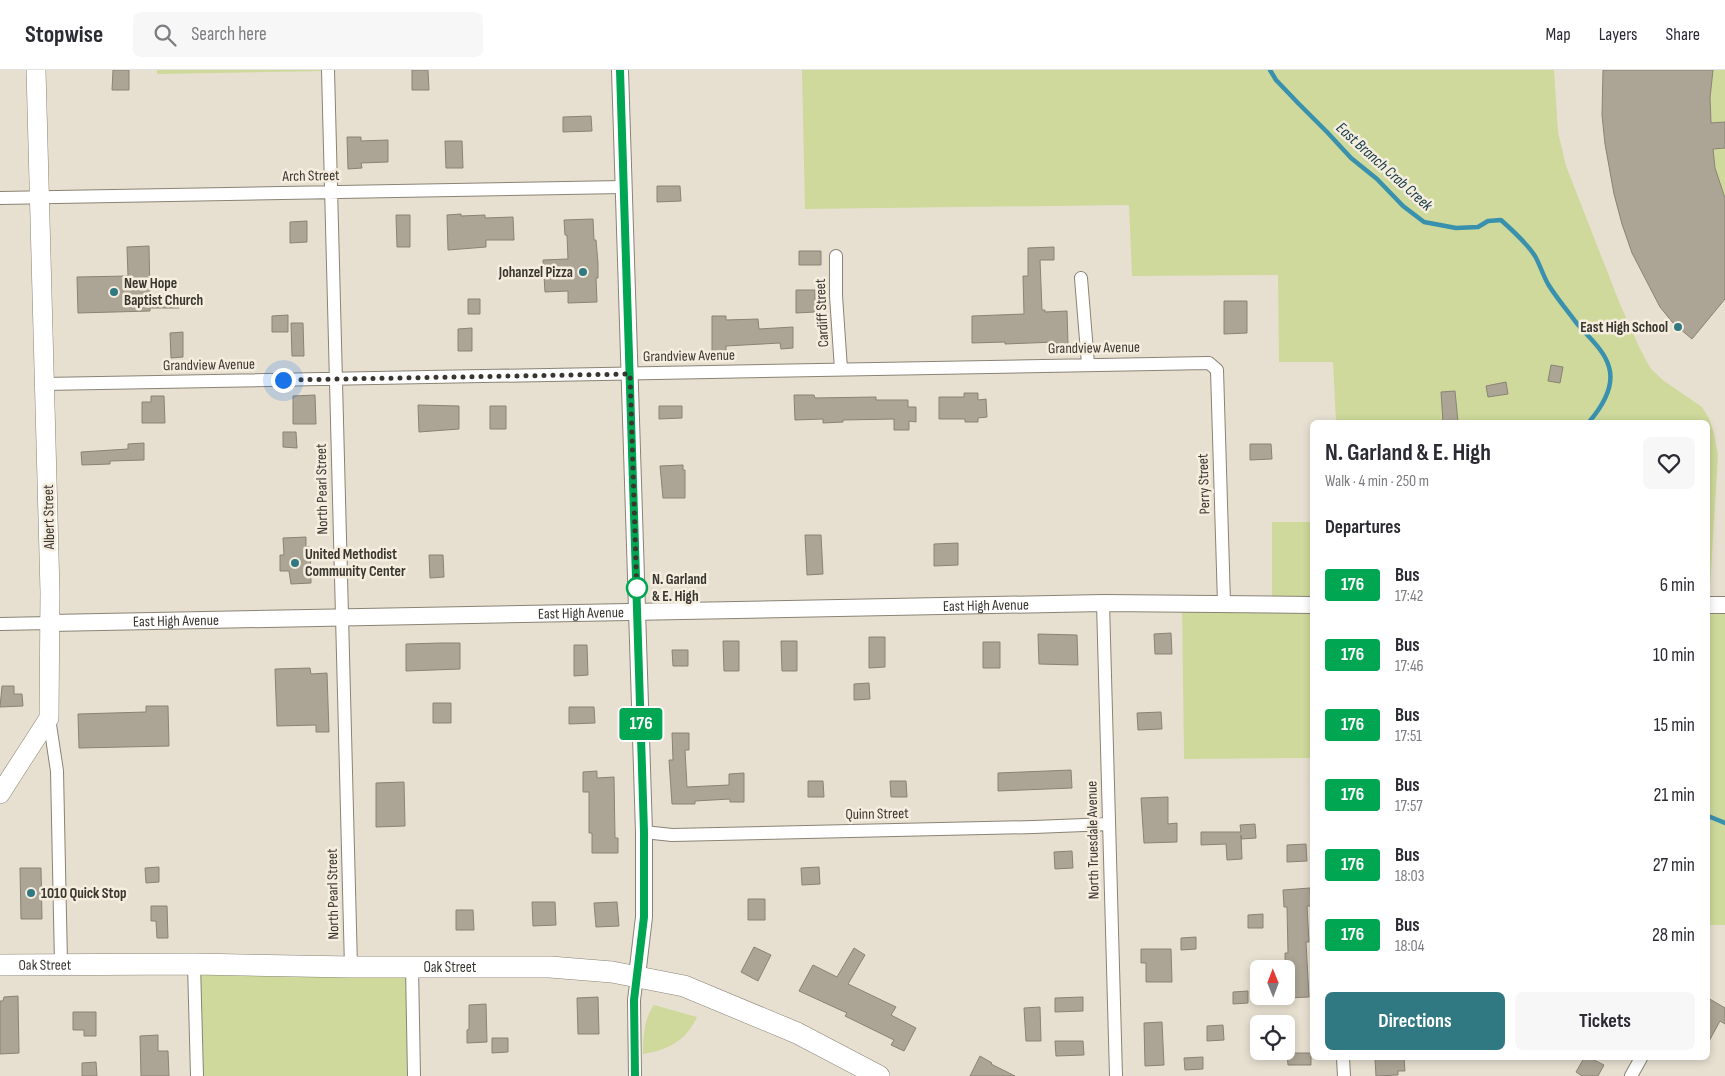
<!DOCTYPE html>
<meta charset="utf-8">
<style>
body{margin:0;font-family:"Sofia Sans Condensed",sans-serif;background:#f7f7f7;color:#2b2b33;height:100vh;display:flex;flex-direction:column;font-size:19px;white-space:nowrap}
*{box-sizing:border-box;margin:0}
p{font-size:16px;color:#7c7c81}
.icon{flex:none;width:28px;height:28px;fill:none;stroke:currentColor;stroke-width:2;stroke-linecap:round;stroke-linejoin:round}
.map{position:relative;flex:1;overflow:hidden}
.details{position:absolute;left:1310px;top:350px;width:400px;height:640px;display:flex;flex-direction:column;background:#fff;border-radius:8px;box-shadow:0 2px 8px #0003}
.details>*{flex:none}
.badge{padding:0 10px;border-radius:4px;font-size:18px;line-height:32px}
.needle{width:32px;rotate:359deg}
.buttons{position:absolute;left:1250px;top:890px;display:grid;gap:10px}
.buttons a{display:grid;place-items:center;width:45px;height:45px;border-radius:8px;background:#fff;box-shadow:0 2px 8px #0003;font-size:25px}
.you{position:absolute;width:25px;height:25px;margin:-12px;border:4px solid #fff;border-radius:50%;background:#1a73e8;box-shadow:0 0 0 8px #1a73e833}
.map>.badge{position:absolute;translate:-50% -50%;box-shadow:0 0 0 2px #fff}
h2{padding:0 15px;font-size:19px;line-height:45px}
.round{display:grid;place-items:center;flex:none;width:52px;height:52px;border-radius:8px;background:#f7f7f7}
.head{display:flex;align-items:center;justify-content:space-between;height:85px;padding:0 15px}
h1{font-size:24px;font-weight:700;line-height:38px}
.action{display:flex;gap:10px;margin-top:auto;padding:10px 15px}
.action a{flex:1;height:58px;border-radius:8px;background:#317982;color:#fff;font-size:20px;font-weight:700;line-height:58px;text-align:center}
.action a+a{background:#f7f7f7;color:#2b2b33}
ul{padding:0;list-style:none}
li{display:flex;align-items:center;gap:15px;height:70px;padding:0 15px}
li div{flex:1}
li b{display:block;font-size:19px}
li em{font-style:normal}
li .badge{min-width:55px;font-weight:700;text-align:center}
header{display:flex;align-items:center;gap:30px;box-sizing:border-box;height:70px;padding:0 25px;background:#fff;border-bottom:1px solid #e1e1e2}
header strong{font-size:24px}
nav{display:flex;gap:28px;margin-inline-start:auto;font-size:18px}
.search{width:350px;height:45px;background:#f7f7f7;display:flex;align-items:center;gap:12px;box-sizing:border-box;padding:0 18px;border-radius:8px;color:#7c7c81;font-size:19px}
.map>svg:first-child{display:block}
.green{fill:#ced99b}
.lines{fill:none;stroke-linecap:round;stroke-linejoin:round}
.stream{stroke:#3991ae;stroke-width:4.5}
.building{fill:#aca596;stroke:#8a8375}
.minor-casing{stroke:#8a8375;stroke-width:14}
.tertiary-casing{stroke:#8a8375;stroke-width:18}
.secondary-casing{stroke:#8a8375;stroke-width:20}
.trunk-casing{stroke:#8a8375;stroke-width:22}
.minor{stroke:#fff;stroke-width:12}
.tertiary{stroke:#fff;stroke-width:16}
.secondary{stroke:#fff;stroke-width:19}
.trunk{stroke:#fff;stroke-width:21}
.line-casing{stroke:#fff;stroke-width:11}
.line{stroke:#00a651;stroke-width:8}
.walk{stroke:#393630;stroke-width:5;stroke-dasharray:0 9}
.poi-dot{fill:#317982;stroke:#f5edde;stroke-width:2}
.stop-dot{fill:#fff;stroke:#00a651;stroke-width:2.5}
.labels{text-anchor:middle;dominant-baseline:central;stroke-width:5;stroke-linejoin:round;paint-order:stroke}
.street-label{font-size:15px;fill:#393630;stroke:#f5edde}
.poi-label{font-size:15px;font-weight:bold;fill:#393630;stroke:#f5edde;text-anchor:start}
.stop-label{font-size:15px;font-weight:bold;fill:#393630;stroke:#f5edde;text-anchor:start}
.water-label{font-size:16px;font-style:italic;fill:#103845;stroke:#f5edde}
</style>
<header>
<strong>Stopwise</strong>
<div class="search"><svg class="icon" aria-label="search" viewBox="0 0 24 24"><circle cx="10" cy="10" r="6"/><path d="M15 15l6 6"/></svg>Search here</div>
<nav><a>Map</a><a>Layers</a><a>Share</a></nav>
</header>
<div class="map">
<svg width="1725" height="1006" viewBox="0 0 1725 1006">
<rect width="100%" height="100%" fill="#e7e0d1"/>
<path class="green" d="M157,0H328V1L157,4Z
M802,0H1554L1558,62L1566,96L1620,234L1641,281L1651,299L1664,311L1702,337L1709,348L1714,364L1718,385L1709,535H1725V855H1708V352H1336L1333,292H1279L1278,205L1132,206L1129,135L805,139Z
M1713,0H1725V52L1711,53L1710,28Z
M1725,78V128L1715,98L1713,79Z
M1272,452H1312V688L1184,689L1182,533L1272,534Z
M194,894L412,897L414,1006H197Z
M654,935L697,947C686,971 668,980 643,984C643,968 644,948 654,935Z"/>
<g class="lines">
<path class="stream" d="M1270,0L1276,10L1298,33L1327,62L1351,88L1377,109L1403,136L1424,152L1456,158L1478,157L1488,151L1501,150C1513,161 1526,172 1535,186C1540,195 1543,205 1548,214C1556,227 1566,239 1575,251C1586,265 1604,279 1609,297C1615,317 1601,338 1589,352
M1708,746L1725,753"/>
</g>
<path class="building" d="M113,0H129V20H112Z
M412,0H428L429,20H412Z
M1603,0H1713L1710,28L1711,53L1725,52V78L1713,79L1715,98L1725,128V229L1692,269L1673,253L1660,237L1632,183L1622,154L1614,124L1605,74L1602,45Z
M591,46L592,61L563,62V47Z
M347,67H361V71L388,70V92L361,93L362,98L348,99Z
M445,71H462L463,98H446Z
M657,116H680L681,131L657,132Z
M461,144V146L485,145V148L513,147L514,170H486V177L448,180L447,145Z
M396,145H410V177H397Z
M593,149L594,170H596L598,193V208H596L597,232L568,233V221L545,222L543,190L568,189L567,165H565L564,150Z
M307,151V172L290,173V152Z
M149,176L150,226L178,225L179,238H150V241L78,243L77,207L128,206L127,177Z
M1054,177V190H1040L1042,240H1045V242L1067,241L1068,274L1056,275V272L1005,274V272L972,273V246L1024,244L1023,206H1028V178Z
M799,181H821V195H799Z
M796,220H815V242L796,243Z
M468,229H480V244H468Z
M1224,231H1247V263L1224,264Z
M288,245V262H272V246Z
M712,246H726V250L758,249L759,259L793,257V278L781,279L780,273L726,276V282H712Z
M291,253H303L304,286H292Z
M472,258V281H458V259Z
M183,262V287L171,288L170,263Z
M1551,295L1563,297L1560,313L1548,311Z
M1506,312L1508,324L1488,327L1486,316Z
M1455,321L1458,352H1443L1441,322Z
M964,323H978V330L986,329L987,347L978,348V352H965V349H939V327H964Z
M315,325L316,354H293V326Z
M794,325H814L815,328L876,327V330H908V337H916V352L909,351V360H894V349L843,350V352L823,353V349L795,350Z
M151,326H164L165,353H142V332H151Z
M418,335L459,336V359L419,362Z
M490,336H506V359H490Z
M659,336H682V348L659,349Z
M283,362H296L297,378L283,377Z
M144,373V390L110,391V394L82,395L81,382L128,379V374Z
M1250,374H1271L1272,389L1250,390Z
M683,395V400H685V428H663L660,396Z
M805,465H821L823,504L807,505Z
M306,467V477H310L311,513L291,514L289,501H280V485H284L283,468Z
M958,473V495L934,496V474Z
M429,485H443L444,507L430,508Z
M1171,563L1172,584H1155L1154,564Z
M1038,564L1077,565L1078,595L1039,594Z
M869,567H885V597L869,598Z
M723,571H739V601H724Z
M781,571H797V601H782Z
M983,572H1000V598H983Z
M441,573H460V599L406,601V574Z
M574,575H587L588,605L574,606Z
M672,580H688V596H673Z
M310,598L311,604L327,603L329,662H316V655L277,656L275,599Z
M869,613L870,629L854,630V614Z
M2,616H14V624H22L23,636L0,637Z
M433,633H451V653H433Z
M146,636H168L169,676L79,678L78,644L146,642Z
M569,637H594L595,653L569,654Z
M1161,642L1162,659L1138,660L1137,643Z
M672,663H689V680H685L687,717L729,715V704L744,703V732H730V729L695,731V734H672L669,690H673Z
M1071,700L1072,718L998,721V703Z
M597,701V708L614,707L615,768H618V783H592V763H589V722H583V702Z
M808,711H823L824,727H808Z
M890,711H906L907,727H891Z
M404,712L405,756L376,757V713Z
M1168,727V754L1177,753V772L1144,773L1141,728Z
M1255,754L1256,768L1241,769V765L1242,789L1227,790L1226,774L1201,775V762H1241L1240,755Z
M1306,774L1307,791L1287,792V775Z
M1072,781L1073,798L1055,799L1054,782Z
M159,797V812L146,813L145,798Z
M819,797L820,814L802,815L801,798Z
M20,798H41L42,849H21Z
M1310,818L1311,836H1307L1309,872H1306L1309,927L1286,928L1285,883H1288L1287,837H1284L1283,820Z
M748,829H765V850H748Z
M532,832H555L556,855L533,856Z
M617,832L619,856L596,857L594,833Z
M151,836H167L168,868H157L156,851H151Z
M456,840H473L474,860H456Z
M1263,844V858H1248V845Z
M1196,867V879L1181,880V868Z
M754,877L771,885L758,911L741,902Z
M854,878L865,885L848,914L896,937L891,945L916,958L904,981L891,975L894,970L845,946L847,943L799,921L813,895L837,907Z
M1141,879H1171L1172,912H1146V893H1141Z
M1248,921V933L1233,934V922Z
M18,926L19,983L0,984V931H3L4,927Z
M598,927L599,964H578L577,928Z
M1083,927V941L1055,942V928Z
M1708,928L1725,938V954L1720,951L1708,973Z
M486,934L487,972L467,973V960L469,959V935Z
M1040,937L1041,971H1026L1024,938Z
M73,942H96V966H84V960H73Z
M1162,952L1164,995L1145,996L1144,953Z
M1223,955L1224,970L1207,971V956Z
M158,965V981H168L169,1006H141L140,966Z
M492,968H508V982L492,983Z
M1055,971H1083L1084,985L1056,986Z
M1287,983H1311V995H1288Z
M980,986L992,993L991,994L1015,1006H970Z
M1203,987V999L1185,1000L1184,988Z
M1404,988L1405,1001H1398V1005L1376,1006L1375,989Z
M1584,988H1590L1604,995L1598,1006H1582L1576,1002Z
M96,992L97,1006H82V993Z"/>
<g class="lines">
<g class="minor-casing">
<path id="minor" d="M328,0L351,897
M0,128L623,117
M836,186V226L841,299
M1081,208L1088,294
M44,314L1209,293L1217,300L1224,533
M1103,533L1116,1006
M0,554L50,553
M49,648L57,701L61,894
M644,762L672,765L1034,757L1109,754
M194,894L197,1006
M412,897L414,1006
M1343,988L1344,1006
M635,1006L634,930L637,906
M1631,1006L1641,988"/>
</g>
<g class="tertiary-casing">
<g id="tertiary">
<path d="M620,0L644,762V847L637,906"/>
<path d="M1708,535H1725"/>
<path id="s1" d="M50,553L1103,533L1312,535"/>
</g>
</g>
<g class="secondary-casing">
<path id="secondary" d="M0,724L49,648L50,522L36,0"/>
</g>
<g class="trunk-casing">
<g id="trunk">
<path id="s2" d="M0,895L194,894L351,897H550L612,902L684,916L797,963L879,1006"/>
</g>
</g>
<use href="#minor" class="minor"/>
<use href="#tertiary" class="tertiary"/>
<use href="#secondary" class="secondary"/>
<use href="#trunk" class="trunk"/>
</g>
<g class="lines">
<g class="line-casing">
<path id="line" d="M620,0L644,762V847L634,930L635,1006"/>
</g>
<use href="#line" class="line"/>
<path class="walk" d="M283,310L630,304L637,526V518"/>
</g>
<g class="poi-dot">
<circle cx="583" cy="202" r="5"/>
<circle cx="114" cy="222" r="5"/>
<circle cx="1678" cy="257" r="5"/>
<circle cx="295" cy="493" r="5"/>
<circle cx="31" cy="823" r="5"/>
</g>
<circle class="stop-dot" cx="637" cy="518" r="10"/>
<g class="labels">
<g class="street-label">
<text transform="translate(311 106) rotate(-1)">Arch Street</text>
<text transform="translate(822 243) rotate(-93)">Cardiff Street</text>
<text transform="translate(1094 278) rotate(-1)">Grandview Avenue</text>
<text transform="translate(689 286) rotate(-1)">Grandview Avenue</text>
<text transform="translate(209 295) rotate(-1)">Grandview Avenue</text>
<text transform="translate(1204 414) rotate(-92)">Perry Street</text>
<text transform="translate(322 419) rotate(-91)">North Pearl Street</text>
<text transform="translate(49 447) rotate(-91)">Albert Street</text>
<text stroke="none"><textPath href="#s1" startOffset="936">East High Avenue</textPath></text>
<text stroke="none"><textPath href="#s1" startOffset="531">East High Avenue</textPath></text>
<text stroke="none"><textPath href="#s1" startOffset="126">East High Avenue</textPath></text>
<text transform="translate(877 744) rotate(-1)">Quinn Street</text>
<text transform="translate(1093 770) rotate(-91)">North Truesdale Avenue</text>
<text transform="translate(333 824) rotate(-91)">North Pearl Street</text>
<text stroke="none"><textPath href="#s2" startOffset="45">Oak Street</textPath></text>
<text stroke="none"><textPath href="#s2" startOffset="450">Oak Street</textPath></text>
</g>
<g class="poi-label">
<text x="573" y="202" text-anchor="end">Johanzel Pizza</text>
<text x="124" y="213">New Hope<tspan x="124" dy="17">Baptist Church</tspan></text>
<text x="1668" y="257" text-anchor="end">East High School</text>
<text x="305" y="484">United Methodist<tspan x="305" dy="17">Community Center</tspan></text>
<text x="41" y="823">1010 Quick Stop</text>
</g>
<g class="stop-label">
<text x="652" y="509">N. Garland<tspan x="652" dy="17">&amp; E. High</tspan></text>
</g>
<g class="water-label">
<text transform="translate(1384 97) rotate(42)">East Branch Crab Creek</text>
</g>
</g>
</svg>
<div class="buttons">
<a><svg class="needle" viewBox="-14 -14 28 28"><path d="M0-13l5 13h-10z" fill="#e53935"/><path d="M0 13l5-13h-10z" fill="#7c7c81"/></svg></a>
<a><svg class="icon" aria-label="locate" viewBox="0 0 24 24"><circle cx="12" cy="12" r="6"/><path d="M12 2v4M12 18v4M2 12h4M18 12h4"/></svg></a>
</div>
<div class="you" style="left:283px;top:310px"></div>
<b class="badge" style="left:641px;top:654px;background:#00a651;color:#fff">176</b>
<section class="details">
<div class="head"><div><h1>N. Garland &amp; E. High</h1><p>Walk · 4 min · 250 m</p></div><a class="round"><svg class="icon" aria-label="heart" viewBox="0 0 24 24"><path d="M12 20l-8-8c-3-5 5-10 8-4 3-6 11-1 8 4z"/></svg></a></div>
<h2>Departures</h2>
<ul>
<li><span class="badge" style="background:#00a651;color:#fff">176</span><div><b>Bus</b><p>17:42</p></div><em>6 min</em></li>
<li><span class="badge" style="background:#00a651;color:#fff">176</span><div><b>Bus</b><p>17:46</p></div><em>10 min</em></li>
<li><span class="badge" style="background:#00a651;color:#fff">176</span><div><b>Bus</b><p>17:51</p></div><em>15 min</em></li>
<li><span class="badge" style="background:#00a651;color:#fff">176</span><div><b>Bus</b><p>17:57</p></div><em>21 min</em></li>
<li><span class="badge" style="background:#00a651;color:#fff">176</span><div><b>Bus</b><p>18:03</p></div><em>27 min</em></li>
<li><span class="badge" style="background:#00a651;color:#fff">176</span><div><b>Bus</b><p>18:04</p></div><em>28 min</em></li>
</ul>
<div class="action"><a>Directions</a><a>Tickets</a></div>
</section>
</div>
